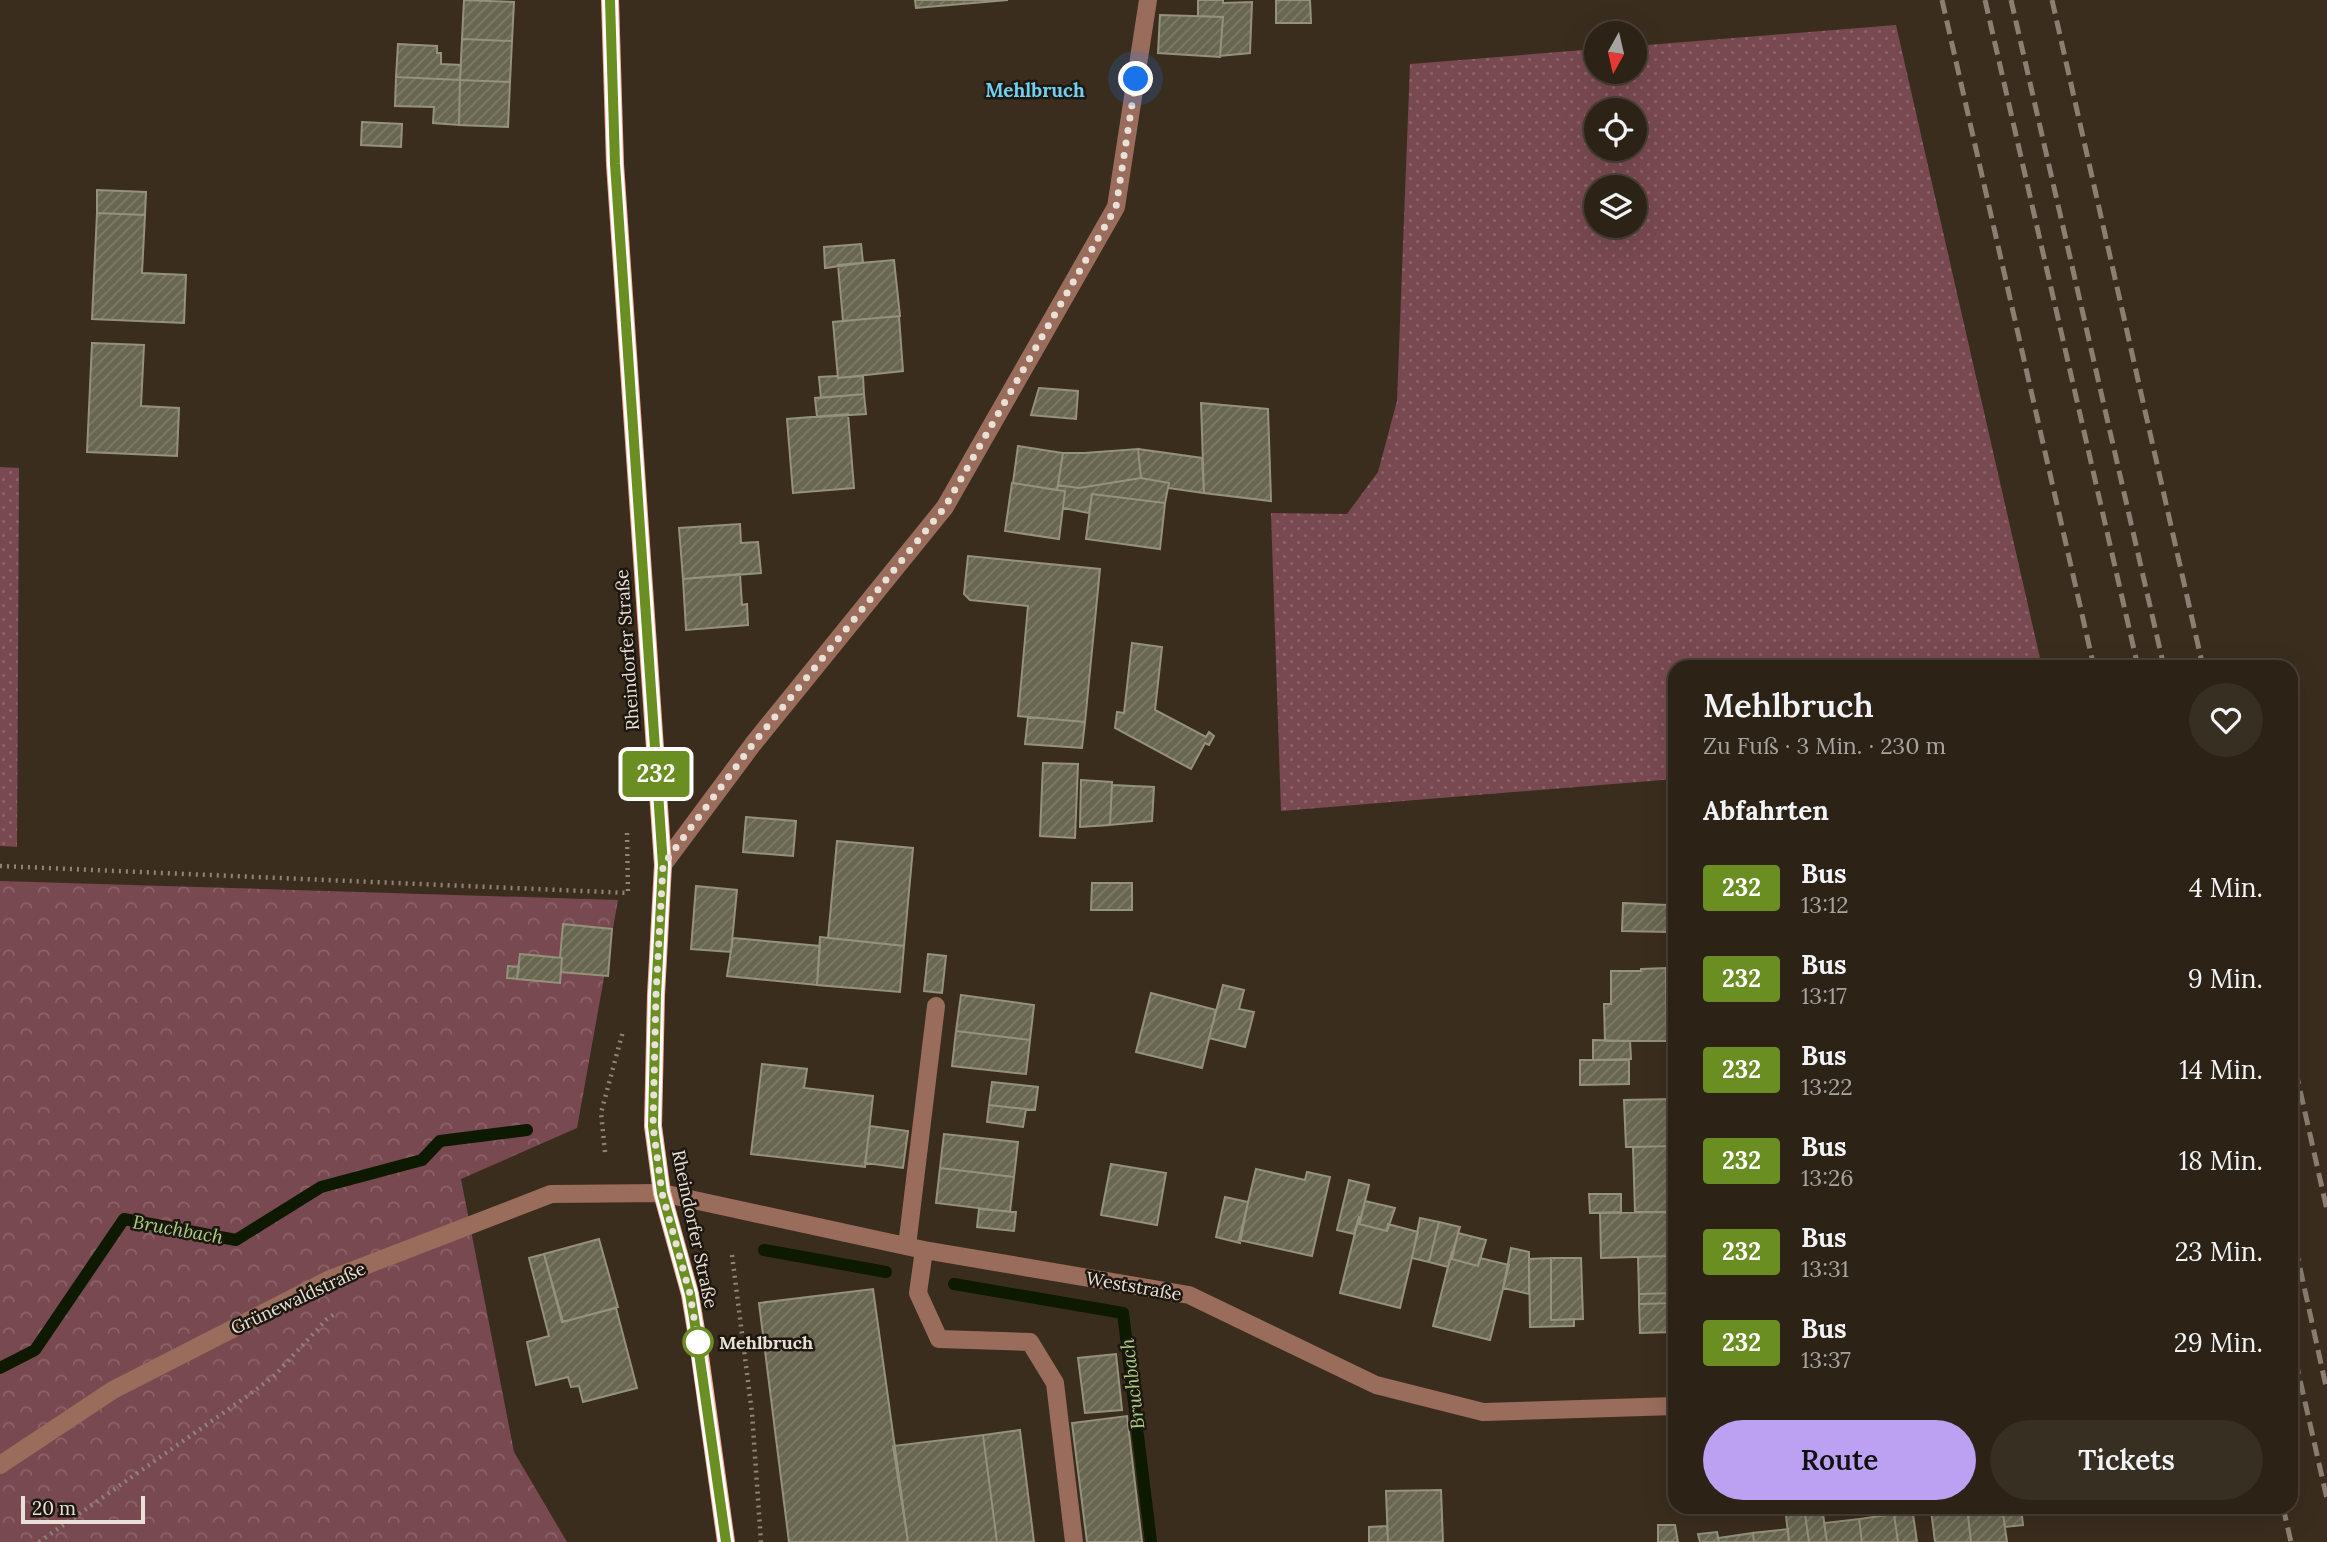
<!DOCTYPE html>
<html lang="de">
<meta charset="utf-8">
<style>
body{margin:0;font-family:Lora,serif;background:#382f23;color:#f1f3f6;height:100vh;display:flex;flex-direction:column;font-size:26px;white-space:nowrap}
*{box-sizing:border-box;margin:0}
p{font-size:23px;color:#a6a4a1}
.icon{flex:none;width:38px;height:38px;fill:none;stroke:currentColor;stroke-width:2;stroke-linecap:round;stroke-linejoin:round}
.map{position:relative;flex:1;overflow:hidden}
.drawer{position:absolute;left:1668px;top:660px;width:630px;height:854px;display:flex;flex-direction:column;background:#2c2216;border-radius:21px;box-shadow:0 7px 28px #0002,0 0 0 2px #483f35}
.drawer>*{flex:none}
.badge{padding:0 14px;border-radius:5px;font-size:24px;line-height:46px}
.needle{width:46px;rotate:188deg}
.fabs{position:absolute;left:1584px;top:21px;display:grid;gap:14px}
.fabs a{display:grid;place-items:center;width:63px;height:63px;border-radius:50%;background:#2c2216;box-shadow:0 7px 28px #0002,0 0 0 2px #483f35;font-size:35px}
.scale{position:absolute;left:21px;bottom:18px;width:124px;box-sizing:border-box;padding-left:7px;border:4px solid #e9e0d7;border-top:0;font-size:19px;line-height:24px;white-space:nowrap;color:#e9e0d7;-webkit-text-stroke:5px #1d1710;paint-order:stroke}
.you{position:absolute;width:35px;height:35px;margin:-18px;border:5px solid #fff;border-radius:50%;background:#1a73e8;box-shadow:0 0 0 10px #1a73e833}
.map>.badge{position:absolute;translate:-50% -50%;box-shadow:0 0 0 4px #fff}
h2{padding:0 35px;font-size:26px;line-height:63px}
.round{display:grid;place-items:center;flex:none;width:74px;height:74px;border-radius:37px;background:#382f23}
.summary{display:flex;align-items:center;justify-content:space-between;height:119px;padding:0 35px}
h1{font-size:33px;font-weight:600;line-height:52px}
.primary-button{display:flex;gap:14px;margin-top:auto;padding:14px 35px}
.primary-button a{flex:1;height:80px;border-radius:42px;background:#bca0f2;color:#111;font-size:28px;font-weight:600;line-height:80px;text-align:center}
.primary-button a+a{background:#382f23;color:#f1f3f6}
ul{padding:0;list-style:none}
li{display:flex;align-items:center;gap:21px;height:91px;padding:0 35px}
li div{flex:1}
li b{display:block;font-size:26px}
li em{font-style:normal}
li .badge{min-width:77px;font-weight:700;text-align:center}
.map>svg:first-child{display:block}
.grass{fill:url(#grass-dots);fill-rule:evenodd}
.forest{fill:url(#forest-crowns)}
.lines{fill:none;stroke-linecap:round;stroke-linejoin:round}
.stream{stroke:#0d1901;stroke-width:12}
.building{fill:url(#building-hatch);stroke:#95917b;stroke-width:2}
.path{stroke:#8f8478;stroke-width:4.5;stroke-dasharray:2 5;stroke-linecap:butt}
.minor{stroke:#9a6c5c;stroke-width:18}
.major{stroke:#f7ab92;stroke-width:18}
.rail{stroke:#8b7f73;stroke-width:5;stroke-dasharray:14 7;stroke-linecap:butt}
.line-casing{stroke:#fff;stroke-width:16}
.line{stroke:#6b8e23;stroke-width:10}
.walk{stroke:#e9e0d7;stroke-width:7;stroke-dasharray:0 12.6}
.stop-dot{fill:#fff;stroke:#6b8e23;stroke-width:3.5}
.labels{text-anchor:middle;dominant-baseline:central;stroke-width:5;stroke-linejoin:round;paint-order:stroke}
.street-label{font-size:18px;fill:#e9e0d7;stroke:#1d1710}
.stop-label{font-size:18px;font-weight:bold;fill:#e9e0d7;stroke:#1d1710;text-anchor:start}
.neighbourhood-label{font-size:19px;font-weight:bold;fill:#71cfef;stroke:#1d1710}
.water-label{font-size:19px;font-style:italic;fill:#a8d083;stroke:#1d1710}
</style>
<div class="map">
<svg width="2327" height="1542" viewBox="0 0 2327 1542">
<defs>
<pattern id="grass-dots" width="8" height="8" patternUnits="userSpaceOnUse" patternTransform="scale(1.75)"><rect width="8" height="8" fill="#794951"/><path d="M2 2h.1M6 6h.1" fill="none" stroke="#8c6369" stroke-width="1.8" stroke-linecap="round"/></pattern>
<pattern id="forest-crowns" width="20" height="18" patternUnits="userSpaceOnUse" patternTransform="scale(1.75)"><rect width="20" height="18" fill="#794951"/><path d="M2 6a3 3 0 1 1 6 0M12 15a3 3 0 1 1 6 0" fill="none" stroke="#8c6369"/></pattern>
<pattern id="building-hatch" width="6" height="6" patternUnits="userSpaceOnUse" patternTransform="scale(1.75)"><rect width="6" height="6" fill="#686550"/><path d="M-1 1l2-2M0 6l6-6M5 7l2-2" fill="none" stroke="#7e7b68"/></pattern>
</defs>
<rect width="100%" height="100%" fill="#3b2d1e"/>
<path class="grass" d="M1896,25L2042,667H1675V779L1281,811L1271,513L1347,514L1378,472L1397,401L1410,64L1596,49V72H1634L1635,46ZM1596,110H1634V149H1596ZM1596,187H1634V226H1596Z
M0,467L19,468L17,847L0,846Z"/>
<path class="forest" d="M0,881L618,900L577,1128L461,1179L514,1452L567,1542H0Z"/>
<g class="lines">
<path class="stream" d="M764,1250L886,1272
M954,1284L1123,1313L1151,1542
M0,1368L35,1350L124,1219L236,1240L321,1187L422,1160L440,1141L527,1130"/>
</g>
<path class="building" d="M464,0L514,2L512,41L462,39Z
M915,0H1008L916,8Z
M1198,0H1223V3L1252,2L1250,53L1220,56L1223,17L1198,16Z
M1276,0H1310L1311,23H1276Z
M1160,15L1223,17L1220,57L1158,53Z
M462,39L512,41L510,82L460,80Z
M398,44L437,46V53H441V64L461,65L460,80L396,77Z
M396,77L460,80L459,125L433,123L434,107L395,106Z
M460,80L510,82L508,127L459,125Z
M362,122L402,124L401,147L361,145Z
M97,190L146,192L145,215L97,213Z
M97,213L145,215L142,273L186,275L184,323L92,319Z
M861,244L863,263L825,268L824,247Z
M894,260L900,316L843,321L838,265Z
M899,316L903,371L838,378L833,322Z
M92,343L144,345L141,406L179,408L177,456L87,452Z
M838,376V378L863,376L864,394L821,398L819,377Z
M1039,388L1078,391L1076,419L1031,415Z
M864,394L866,414L817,417L815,398Z
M1201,403L1268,409L1271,501L1204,493Z
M848,414L854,488L793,493L787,419Z
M1018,446L1063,453L1057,490L1013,483Z
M1138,449L1141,478L1079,488L1058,485L1063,453H1084Z
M1138,449L1202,458L1204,493L1168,488L1169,483L1141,478Z
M1141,478L1169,483L1165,503L1092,494L1089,513L1063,508L1065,491L1057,490L1058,485L1079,488Z
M1012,483L1065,491L1059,539L1005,531Z
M1092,494L1165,503L1160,549L1086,539Z
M740,524L741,543L758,542L761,573L683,579L679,528Z
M968,556L1100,569L1085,722L1018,716L1028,606L970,600L964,594Z
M740,574L742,605L747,604L748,625L686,630L683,579Z
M1132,643L1162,647L1155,710L1206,737L1209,732L1214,736L1209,745L1205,743L1191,769L1115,728L1117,712L1124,713Z
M1028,717L1085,722L1082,748L1025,744Z
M1043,763L1078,764L1075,838L1040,836Z
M1081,780L1112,782L1110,825L1080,827Z
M1112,785L1154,787L1152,821L1110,825Z
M746,817L796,821L793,856L743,852Z
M837,841L913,848L904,946L828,938Z
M1092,883H1132V910H1091Z
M696,886L737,890L731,952L691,949Z
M1623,903L1667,905V932L1622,931Z
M563,924L612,929L608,976L561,972L562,958H560Z
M820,937L904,946L900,992L817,985Z
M733,938L820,946L817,985L727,976Z
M520,954L562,958L560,983L517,979Z
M928,954L946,956L942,993L924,991Z
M508,966L519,967L517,979L507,978Z
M1666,968L1667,1041H1605L1604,1004H1611V971H1641V969Z
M1223,985L1244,990L1239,1009L1254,1012L1245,1047L1209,1038Z
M1151,993L1216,1010L1202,1068L1136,1052Z
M961,995L1034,1005L1030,1040L956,1031Z
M956,1031L1030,1040L1026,1074L952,1066Z
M1593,1040L1630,1041L1631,1059L1593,1060Z
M1580,1060H1629V1084L1580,1085Z
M762,1064L807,1069L804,1088L873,1096L865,1167L751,1154Z
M992,1082L1038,1087L1035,1110L989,1105Z
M1674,1099L1675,1146L1626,1147L1624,1100Z
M989,1105L1026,1109L1023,1127L987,1122Z
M870,1126L908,1131L903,1168L865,1163Z
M944,1134L1018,1142L1014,1177L940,1168Z
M1675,1146V1212H1635L1633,1147Z
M1111,1164L1166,1173L1157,1225L1101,1215Z
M940,1168L1014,1177L1010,1212L936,1203Z
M1256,1169L1305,1180L1307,1172L1330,1177L1312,1256L1239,1240Z
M1349,1180L1369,1185L1361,1218L1359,1217L1354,1234L1337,1230Z
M1589,1194H1621V1212L1590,1213Z
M1225,1197L1248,1202L1240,1243L1216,1237Z
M1365,1201L1395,1208L1387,1231L1359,1224Z
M979,1209L1016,1212L1014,1231L977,1227Z
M1669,1212L1670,1256L1601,1258L1600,1213Z
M1359,1217L1361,1218L1359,1224L1387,1231L1388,1224L1418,1232L1400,1308L1340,1293Z
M1420,1218L1439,1222L1429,1262L1412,1258Z
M1439,1222L1460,1227L1448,1267L1429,1262Z
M1458,1233L1486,1240L1478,1266L1452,1259Z
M599,1239L618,1307L563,1322L544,1254Z
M1511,1248L1529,1252V1294L1503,1288Z
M1452,1251V1259L1478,1266L1480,1258L1509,1265L1490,1340L1433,1326Z
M544,1254L562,1322L616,1308L637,1388L583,1402L579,1386L571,1387L568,1377L536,1385L527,1342L549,1336L529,1258Z
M1670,1256H1675V1293L1639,1294L1638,1257Z
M1551,1258H1581L1583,1319L1551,1320Z
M1551,1258V1320L1574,1319V1326L1530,1327L1529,1259Z
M873,1289L908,1542H789L759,1303Z
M1675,1293V1303L1639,1304V1294Z
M1675,1303V1332L1640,1333L1639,1304Z
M1116,1354L1122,1410L1085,1413L1078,1358Z
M1127,1416L1142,1542H1087L1072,1423Z
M1020,1430L1034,1542H997L983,1435Z
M983,1435L997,1542H908L893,1446Z
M1441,1490L1443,1542H1388L1386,1491Z
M1785,1507H1804L1809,1542H1789Z
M1804,1507H1822L1827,1542H1809Z
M1893,1507H1912L1917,1542H1898Z
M1955,1507H1967L1971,1542H1935L1931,1510Z
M1967,1507H2002L2007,1542H1971Z
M2002,1507H2021L2023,1525L2005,1527Z
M1894,1514L1898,1542H1862L1859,1519Z
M1859,1519L1862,1542H1827L1824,1523Z
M1658,1525H1675L1678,1542H1658Z
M1387,1526L1388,1542H1369V1527Z
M1788,1529L1789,1542H1754L1753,1533Z
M1717,1532L1719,1542H1700L1698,1534Z
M1753,1533L1754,1542H1719L1718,1538Z"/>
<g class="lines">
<path class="path" d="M627,833L628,894
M0,866L629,893
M605,1152L601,1113L623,1031
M732,1255L752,1413L761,1542
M39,1542L246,1397L274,1376L327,1319L336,1313"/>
<path class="minor" d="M663,865L753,744L945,507L1116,207L1148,0
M907,1246L936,1006
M924,1250L918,1293L939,1339L1030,1342L1055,1383L1074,1542
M0,1465L113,1390L328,1280L551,1194L662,1193L924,1250L1189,1295L1376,1385L1483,1412L1675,1406"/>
<path class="major" d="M610,0L615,164L663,865L656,995L653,1126L662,1193L690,1294L698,1342L726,1542"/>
<path class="rail" d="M1942,0L2094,667
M1985,0L2138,667
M2011,0L2164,667
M2052,0L2203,667
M2291,1050L2327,1210
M2291,1227L2327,1391
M2291,1340L2327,1499
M2283,1507L2291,1542"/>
</g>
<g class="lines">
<g class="line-casing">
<path id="line" d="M610,0L615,164L663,865L656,995L653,1126L662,1193L690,1294L694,1318L726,1542"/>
</g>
<use href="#line" class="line"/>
<path class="walk" d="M698,1342L690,1294L662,1193L653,1126L656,995L663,865L753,744L945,507L1116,207L1136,79"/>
</g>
<circle class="stop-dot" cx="698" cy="1342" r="14"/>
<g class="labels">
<g class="street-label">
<text transform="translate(627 650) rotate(-94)">Rheindorfer Straße</text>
<text transform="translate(695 1229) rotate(78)">Rheindorfer Straße</text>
<text transform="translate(1134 1286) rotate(10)">Weststraße</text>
<text transform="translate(298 1298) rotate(-25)">Grünewaldstraße</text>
</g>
<g class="stop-label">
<text x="719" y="1342">Mehlbruch</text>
</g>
<g class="neighbourhood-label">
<text x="1035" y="90">Mehlbruch</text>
</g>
<g class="water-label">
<text transform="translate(178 1229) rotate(10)">Bruchbach</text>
<text transform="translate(1132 1384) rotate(-97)">Bruchbach</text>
</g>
</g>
</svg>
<div class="fabs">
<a><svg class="needle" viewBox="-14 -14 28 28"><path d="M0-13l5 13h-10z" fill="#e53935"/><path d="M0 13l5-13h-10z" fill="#a6a4a1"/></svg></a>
<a><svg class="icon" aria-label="locate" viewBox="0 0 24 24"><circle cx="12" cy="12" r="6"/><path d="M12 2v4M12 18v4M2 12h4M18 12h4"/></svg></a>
<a><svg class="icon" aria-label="layers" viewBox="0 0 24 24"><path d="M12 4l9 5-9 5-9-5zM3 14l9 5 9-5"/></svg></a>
</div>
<div class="scale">20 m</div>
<div class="you" style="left:1136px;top:79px"></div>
<b class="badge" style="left:656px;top:774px;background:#6b8e23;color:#fff">232</b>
<section class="drawer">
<div class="summary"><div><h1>Mehlbruch</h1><p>Zu Fuß · 3 Min. · 230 m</p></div><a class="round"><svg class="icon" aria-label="heart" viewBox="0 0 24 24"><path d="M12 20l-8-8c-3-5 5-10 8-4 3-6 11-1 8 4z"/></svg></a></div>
<h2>Abfahrten</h2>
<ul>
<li><span class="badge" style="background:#6b8e23;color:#fff">232</span><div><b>Bus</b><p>13:12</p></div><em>4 Min.</em></li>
<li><span class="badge" style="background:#6b8e23;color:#fff">232</span><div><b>Bus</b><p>13:17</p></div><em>9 Min.</em></li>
<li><span class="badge" style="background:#6b8e23;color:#fff">232</span><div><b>Bus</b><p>13:22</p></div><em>14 Min.</em></li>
<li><span class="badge" style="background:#6b8e23;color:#fff">232</span><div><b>Bus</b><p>13:26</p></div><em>18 Min.</em></li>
<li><span class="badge" style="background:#6b8e23;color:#fff">232</span><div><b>Bus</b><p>13:31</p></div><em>23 Min.</em></li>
<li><span class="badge" style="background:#6b8e23;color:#fff">232</span><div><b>Bus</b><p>13:37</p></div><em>29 Min.</em></li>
</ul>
<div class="primary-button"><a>Route</a><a>Tickets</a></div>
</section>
</div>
